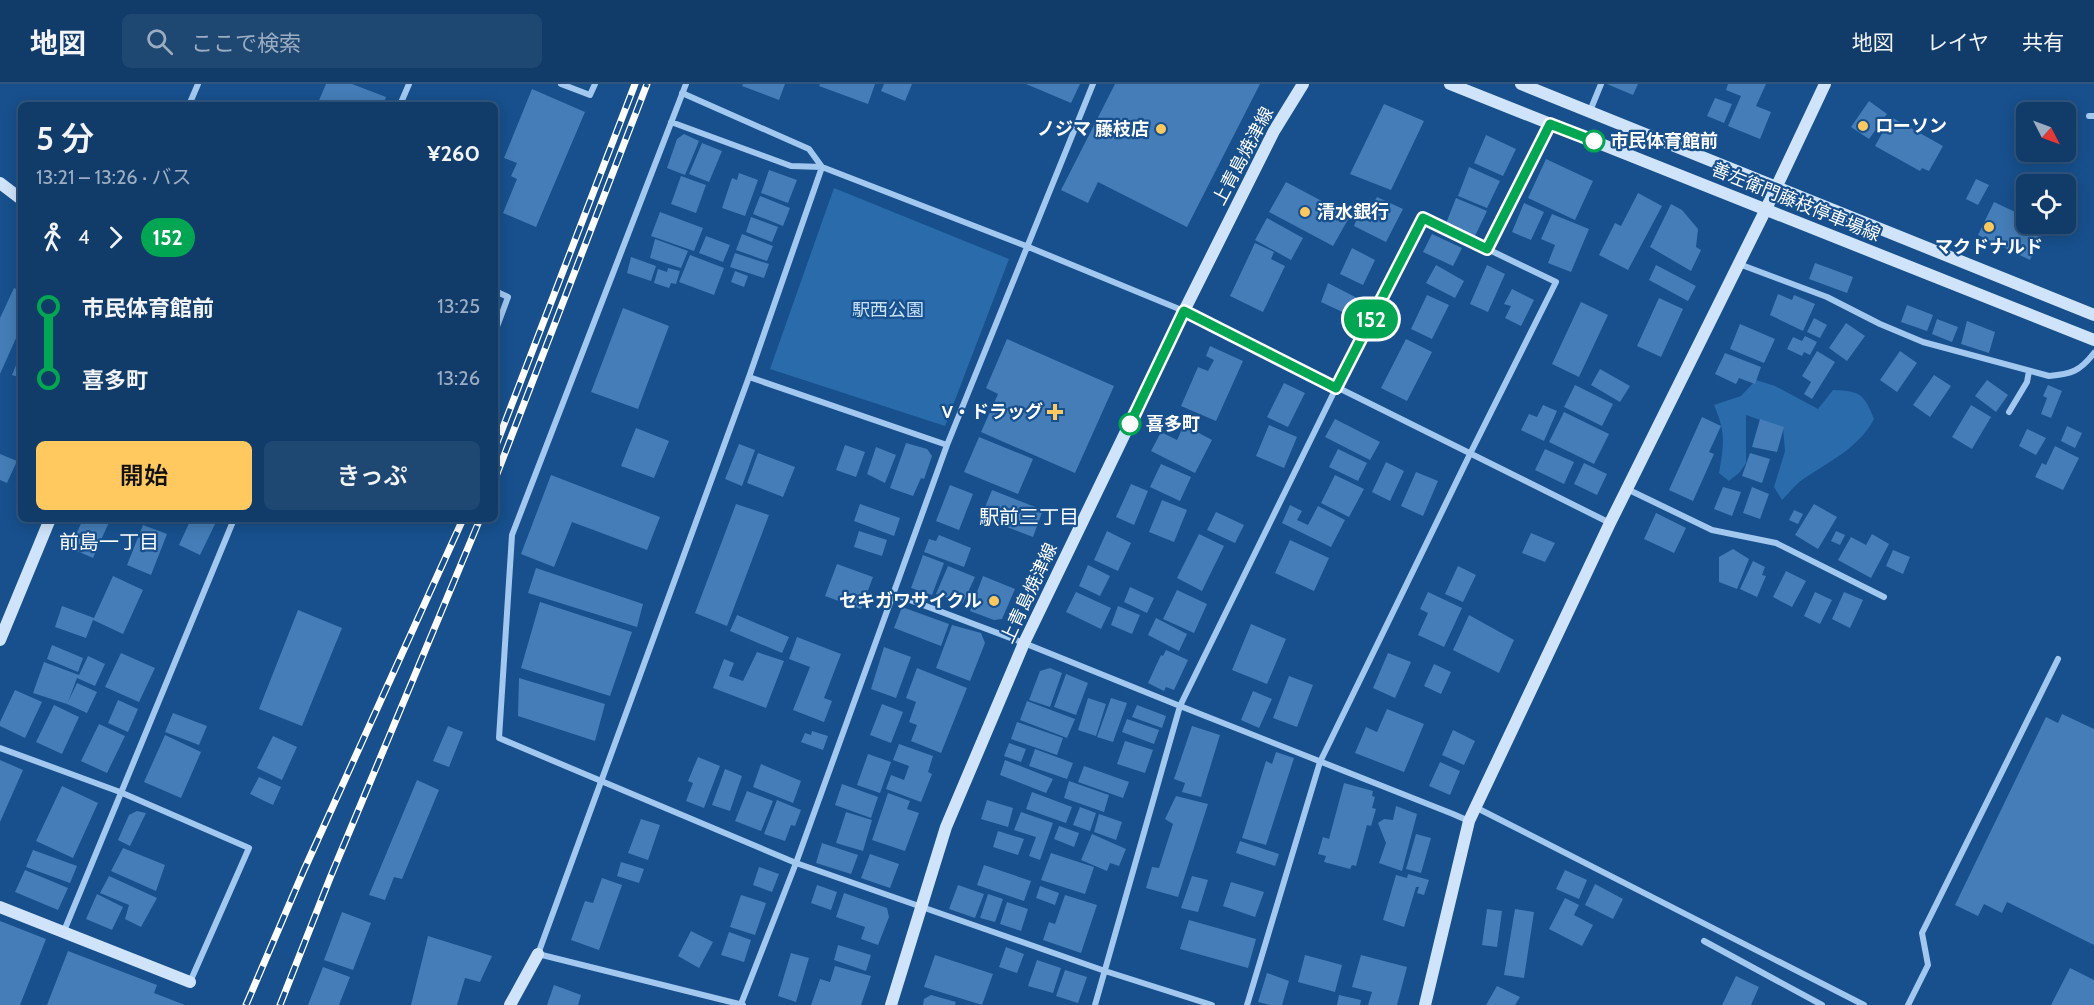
<!DOCTYPE html>
<html lang="ja">
<meta charset="utf-8">
<style>
body{margin:0;font-family:Cabin,"Noto Sans JP",sans-serif;background:#1e4772;color:#f1f3f6;height:100vh;display:flex;flex-direction:column;font-size:22px;white-space:nowrap}
*{box-sizing:border-box;margin:0}
p{font-size:20px;color:#9cadc1}
.icon{flex:none;width:33px;height:33px;fill:none;stroke:currentColor;stroke-width:2;stroke-linecap:round;stroke-linejoin:round}
.map{position:relative;flex:1;overflow:hidden}
.drawer{position:absolute;left:18px;top:18px;width:480px;height:420px;display:flex;flex-direction:column;background:#113c6a;border-radius:9px;box-shadow:0 3px 15px #0003,0 0 0 2px #30567e}
.drawer>*{flex:none}
.badge{padding:0 12px;border-radius:20px;font-size:21px;line-height:39px}
.needle{width:39px;rotate:132deg}
.buttons{position:absolute;left:2016px;top:18px;display:grid;gap:12px}
.buttons a{display:grid;place-items:center;width:60px;height:60px;border-radius:9px;background:#113c6a;box-shadow:0 3px 15px #0003,0 0 0 2px #30567e;font-size:30px}
.map>.badge{position:absolute;translate:-50% -50%;box-shadow:0 0 0 3px #fff}
.legs{display:flex;align-items:center;gap:9px;height:66px;padding:0 18px;font-size:20px}
.legs p{margin-inline-start:auto}
.headline{display:flex;align-items:center;justify-content:space-between;height:102px;padding:0 18px}
h1{font-size:33px;font-weight:600;line-height:45px}
.primary-button{display:flex;gap:12px;margin-top:auto;padding:12px 18px}
.primary-button a{flex:1;height:69px;border-radius:9px;background:#ffc960;color:#111;font-size:24px;font-weight:600;line-height:69px;text-align:center}
.primary-button a+a{background:#1e4772;color:#f1f3f6}
ul{padding:0 18px;list-style:none}
li{display:flex;align-items:center;gap:21px;height:72px;font-size:22px}
li i{display:grid;place-items:center;width:9px;height:100%;margin:0 8px;background:currentColor}
li i::after{content:'';width:15px;height:15px;margin:-8px;border:4px solid;border-radius:50%;background:#113c6a}
li p{margin-inline-start:auto}
li:first-child i{background:linear-gradient(#0000 50%,currentColor 0)}
li:last-child i{background:linear-gradient(currentColor 50%,#0000 0)}
header{display:flex;align-items:center;gap:36px;box-sizing:border-box;height:84px;padding:0 30px;background:#113c6a;border-bottom:2px solid #30567e}
header strong{font-size:28px}
nav{display:flex;gap:33px;margin-inline-start:auto;font-size:21px}
.search{width:420px;height:54px;background:#1e4772;display:flex;align-items:center;gap:15px;box-sizing:border-box;padding:0 21px;border-radius:9px;color:#9cadc1;font-size:22px}
.map>svg:first-child{display:block}
.green{fill:#296bab}
.building{fill:#447db7}
.lines{fill:none;stroke-linecap:round;stroke-linejoin:round}
.street{stroke:#a2c8ef;stroke-width:6}
.secondary{stroke:#cfe4fa;stroke-width:12}
.rail-casing{stroke:#fff;stroke-width:7}
.rail{stroke:#17508d;stroke-width:4.5;stroke-dasharray:14;stroke-linecap:butt}
.line-1-casing{stroke:#fff;stroke-width:14}
.line-1{stroke:#00a651;stroke-width:9}
.poi-dot{fill:#ffc960;stroke:#17508d;stroke-width:2}
.stop-1-dot{fill:#fff;stroke:#00a651;stroke-width:3}
.labels{text-anchor:middle;dominant-baseline:central;stroke-width:4.5;stroke-linejoin:round;paint-order:stroke}
.poi-label{font-size:18px;font-weight:bold;fill:#fff;stroke:#17508d;text-anchor:end}
.stop-label{font-size:18px;font-weight:bold;fill:#fff;stroke:#17508d;text-anchor:start}
.street-label{font-size:18px;fill:#fff;stroke:#17508d}
.park-label{font-size:18px;fill:#c8e1fb;stroke:#17508d}
.neighbourhood-label{font-size:20px;fill:#fff;stroke:#17508d}
</style>
<header>
<strong>地図</strong>
<div class="search"><svg class="icon" aria-label="search" viewBox="0 0 24 24"><circle cx="10" cy="10" r="6"/><path d="M15 15l6 6"/></svg>ここで検索</div>
<nav><a>地図</a><a>レイヤ</a><a>共有</a></nav>
</header>
<div class="map">
<svg width="2094" height="921" viewBox="0 0 2094 921">
<rect width="100%" height="100%" fill="#17508d"/>
<path class="green" d="M834,104L1009,175L945,342L770,285Z
M1756,296L1775,302L1818,325L1833,306C1861,307 1864,310 1874,335C1858,365 1829,377 1802,396C1795,401 1789,409 1782,416L1774,403L1785,367L1783,344L1746,331V379L1740,388L1729,397L1719,389C1724,359 1726,349 1714,321L1741,312Z"/>
<path class="building" d="M326,0H352L386,13L383,21H317Z
M743,0H785L779,16L742,2Z
M820,0H875L868,20L819,2Z
M884,0H912L905,17L881,7Z
M1026,0H1080L1071,19Z
M1115,0H1260L1187,143L1098,98L1088,119L1061,106Z
M1607,0H1638L1633,11Z
M1728,0H1766L1756,22L1771,28L1760,55L1728,42L1741,12L1726,6Z
M532,5L585,28L536,143L503,129L517,95L511,92L517,79L504,74Z
M1715,14L1732,20L1724,39L1707,32Z
M1869,17L1887,30L1869,55L1851,43Z
M1384,20L1424,37L1391,106L1350,90Z
M1891,33L1943,62L1929,87L1922,84L1920,87L1875,62Z
M684,50L699,57L685,91L667,84L677,55Z
M1486,51L1516,65L1503,92L1474,79Z
M702,59L722,67L709,98L689,90Z
M1546,75L1593,97L1575,136L1528,114Z
M1469,83L1500,97L1487,124L1458,112Z
M769,86L797,96L788,119L761,109Z
M739,89L758,96L745,132L722,124L732,94L737,96Z
M681,92L706,101L696,129L671,120Z
M1976,95L1989,101L1978,121L1966,115Z
M1286,98L1350,132L1333,162L1269,128Z
M1638,109L1662,122L1628,186L1599,171L1615,139L1621,142Z
M760,112L790,124L783,142L753,130Z
M1377,113L1403,125L1386,158L1354,142L1360,126L1368,129Z
M1456,114L1487,127L1474,154L1445,142Z
M1994,118L2026,133V140H2040L2046,142L2030,176L1978,151Z
M1524,119L1544,128L1531,156L1512,148Z
M1671,120L1682,126L1698,145L1696,163L1701,166L1691,187L1650,163Z
M660,128L703,144L694,167L651,152Z
M1552,130L1589,145L1571,188L1548,179L1555,161L1541,155Z
M751,133L778,143L772,158L746,148Z
M1267,134L1303,154L1291,176L1255,156Z
M742,150L773,162L767,177L736,166Z
M1432,150L1462,164L1453,182L1423,168Z
M706,152L730,161L723,178L699,169Z
M655,155L688,167L681,184L650,174Z
M1255,159L1274,168L1271,175L1285,182L1263,228L1230,212Z
M1352,164L1375,176L1363,201L1340,190Z
M735,169L769,180L764,194L730,183Z
M690,171L724,184L714,211L679,198Z
M631,173L656,182L651,197L627,189Z
M1815,179L1853,193L1847,209L1809,195Z
M1436,181L1464,197L1455,214L1426,199Z
M1487,181L1505,190L1488,228L1470,220Z
M1656,181L1696,202L1688,217L1649,196Z
M668,184L680,187L676,200L671,199L669,204L654,199L658,185L667,188Z
M735,187L748,192L744,203L731,198Z
M1328,199L1357,214L1349,231L1321,218Z
M14,204L21,207V243L0,290V234Z
M1512,205L1534,216L1521,242L1505,234L1511,222L1504,220Z
M1778,210L1792,216L1794,211L1815,220L1803,247L1770,231Z
M1427,211L1449,221L1432,255L1411,245Z
M1659,214L1683,225L1661,273L1637,262Z
M1581,218L1608,231L1579,293L1552,280Z
M1907,221L1933,231L1927,247L1901,238Z
M623,224L669,242L638,325L591,308Z
M1814,234L1827,241L1820,254L1807,248Z
M1937,235L1958,243L1952,258L1932,250Z
M1967,237L1995,248L1989,269L1961,260Z
M1846,239L1865,252L1847,277L1829,264Z
M1740,240L1775,255L1764,279L1730,265Z
M1805,252L1817,258L1810,271L1804,268L1802,272L1787,265L1793,253L1802,257Z
M1007,255L1114,302L1075,389L981,348L998,310L986,304Z
M1406,255L1432,268L1407,317L1381,304Z
M1210,262L1243,277L1216,337L1181,322L1198,283L1208,287L1214,276L1206,272Z
M1817,267L1835,278L1812,315L1804,310L1811,298L1802,292Z
M1900,267L1917,279L1897,308L1880,296Z
M21,269V294L12,291Z
M1725,269L1761,283L1755,300L1739,294L1736,300L1715,290Z
M1600,285L1630,302L1620,318L1591,301Z
M1934,291L1951,302L1930,333L1913,321Z
M1987,296L2008,311L1996,328L1975,312Z
M1284,299L1305,309L1288,343L1267,333Z
M1575,301L1613,320L1602,342L1564,323Z
M2048,301L2062,307L2051,334L2041,330L2047,314L2043,312Z
M1543,321L1557,327L1544,357L1521,346L1529,330L1537,333Z
M1971,321L1991,333L1972,365L1952,353Z
M1564,328L1609,350L1594,380L1549,358Z
M1702,333L1721,342L1709,368L1714,370L1693,417L1669,406Z
M1335,335L1380,358L1370,376L1325,353Z
M1760,335L1784,343L1777,368L1752,363Z
M1184,341L1212,356L1195,389L1151,367L1161,348L1177,356Z
M1269,341L1297,353L1284,384L1256,372Z
M2067,342L2082,349L2075,364L2061,357Z
M636,344L669,357L654,394L621,382Z
M2027,345L2046,354L2036,371L2019,362Z
M979,353L1033,375L1018,410L964,388Z
M906,359L927,365L932,372L924,395L921,394L913,412L890,404Z
M739,360L755,366L742,402L725,395Z
M845,361L865,368L856,393L836,386Z
M2055,362L2079,374L2063,406L2035,393L2042,379L2046,381Z
M876,363L896,371L885,399L867,390Z
M1338,365L1367,379L1358,397L1329,383Z
M1545,365L1574,378L1564,400L1535,386Z
M758,369L795,383L783,413L747,399Z
M1750,369L1770,375L1762,399L1742,392Z
M0,370L17,377L7,399L0,396Z
M1386,378L1404,387L1390,417L1372,408Z
M1584,379L1607,390L1597,411L1574,400Z
M1161,380L1191,393L1180,417L1150,403Z
M1416,388L1438,397L1423,432L1401,422Z
M551,391L660,433L647,466L572,438L554,483L521,470Z
M1335,391L1364,405L1349,433L1321,419Z
M1131,400L1148,407L1134,441L1116,433Z
M950,401L973,410L959,446L936,437Z
M1723,403L1741,408L1732,432L1714,425Z
M1752,403L1769,410L1760,435L1743,429Z
M992,406L1043,426L1033,453L981,433Z
M1162,416L1187,426L1174,458L1149,448Z
M736,420L769,431L727,542L695,529Z
M860,420L900,434L894,452L854,437Z
M1814,420L1837,433L1818,465L1795,451Z
M1290,421L1302,427L1297,436L1308,441L1318,422L1345,436L1331,463L1282,439Z
M1794,426L1803,430L1798,440L1789,436Z
M1216,428L1244,441L1235,459L1207,446Z
M1656,429L1686,444L1674,469L1644,455Z
M83,435L110,436L93,474L70,464Z
M191,435L217,436L200,471L179,461Z
M143,441L167,450L151,491L127,481Z
M859,447L887,456L882,472L854,463Z
M1107,447L1131,459L1118,487L1094,476Z
M1836,447L1845,451L1840,461L1831,457Z
M1531,449L1555,459L1545,478L1522,469Z
M1199,450L1224,462L1202,507L1177,494Z
M1872,450L1889,460L1871,494L1838,476L1851,453L1866,461Z
M939,451L971,464L964,483L924,468L929,455L936,457Z
M1290,456L1329,474L1314,507L1275,489Z
M1733,465L1749,475L1737,505L1719,498V473Z
M1893,466L1910,473L1903,490L1886,482Z
M923,471L944,479L932,511L911,504Z
M1753,477L1765,483L1762,491L1766,492L1757,513L1740,505Z
M837,480L873,493L861,525L825,512Z
M1088,481L1110,492L1100,512L1079,502Z
M948,482L975,493L963,519L936,510Z
M1458,482L1476,491L1463,518L1445,510Z
M536,484L643,520L637,543L528,509Z
M1786,487L1806,497L1792,523L1773,513Z
M113,492L143,506L123,550L93,536L86,554L55,543L62,522L94,534Z
M983,492L1015,505L1002,535L994,536L970,527Z
M1130,503L1154,514L1147,529L1124,518Z
M1177,506L1207,520L1194,549L1163,535Z
M1076,508L1111,524L1101,545L1066,528Z
M1428,508L1462,524L1444,563L1418,551L1428,529L1420,525Z
M1815,508L1832,516L1820,540L1804,532Z
M1844,508L1863,516L1850,544L1832,535Z
M540,518L632,548L610,612L521,584Z
M1118,522L1140,531L1132,550L1111,541Z
M902,523L949,540L941,562L894,544Z
M298,526L342,544L302,642L259,625Z
M737,531L789,553L782,569L730,547Z
M1469,531L1514,556L1499,589L1453,566Z
M1156,534L1187,550L1179,567L1148,551Z
M1251,540L1286,555L1267,600L1232,586Z
M952,541L981,549L985,559L970,597L936,584Z
M797,553L841,570L824,614L832,617L824,638L793,626L810,583L789,575Z
M52,561L83,574L78,588L47,575Z
M884,563L911,573L896,614L871,605Z
M1166,566L1188,576L1174,606L1166,603L1164,607L1148,599L1161,571L1163,572Z
M757,568L784,577L766,624L713,604L724,575L734,579L729,592L743,597Z
M121,569L155,584L139,618L105,603Z
M1388,569L1411,578L1395,614L1373,604Z
M88,572L105,580L95,602L77,594L68,618L77,599L97,608L87,629L67,620L33,609L44,578L79,591Z
M1434,580L1451,588L1441,610L1424,602Z
M917,584L967,604L941,669L911,657L917,641L909,638L916,618L906,614Z
M1050,584L1062,589L1050,623L1029,616L1040,587Z
M1066,590L1088,599L1076,631L1054,623Z
M1289,592L1313,601L1297,643L1273,634Z
M519,594L605,620L595,657L518,632Z
M15,606L42,618L25,654L0,642V638Z
M1253,607L1272,615L1259,644L1241,636Z
M1088,614L1106,620L1096,652L1078,646Z
M1111,614L1127,619L1113,658L1097,653Z
M118,616L138,625L128,648L108,639Z
M1027,617L1075,635L1067,654L1020,636Z
M882,620L903,628L891,659L870,651Z
M54,621L79,633L62,670L36,658Z
M1137,621L1166,632L1162,644L1132,633Z
M1387,625L1424,640L1404,688L1355,669L1366,643L1377,648Z
M173,629L207,642L199,661L165,648Z
M2062,630L2094,645V861L2007,818L2002,829L1984,820L1978,832L1955,821L2046,633L2058,639Z
M1127,635L1159,646L1154,660L1122,648Z
M1017,638L1063,654L1057,671L1011,655Z
M99,640L125,652L107,689L81,677Z
M448,642L463,648L449,683L433,677Z
M1192,642L1220,651L1201,713L1182,708L1185,699L1174,695Z
M1453,646L1475,657L1464,681L1442,671Z
M812,647L828,652L823,666L801,658L805,649L811,651Z
M165,651L201,668L181,714L144,698Z
M273,652L297,663L282,696L257,684Z
M1125,657L1153,666L1145,689L1117,680Z
M1009,659L1026,665L1021,678L1004,672Z
M899,660L933,672L928,688L932,690L921,718L886,705L891,691L904,696L909,682L893,676Z
M1035,665L1073,679L1067,695L1029,682Z
M1276,668L1294,674L1266,761L1242,754L1266,677L1272,680Z
M868,670L891,678L880,709L857,701Z
M698,673L720,682L704,724L686,717L693,699L688,697Z
M0,676L23,686L0,738Z
M1005,676L1053,695L1046,709L1000,691Z
M1440,678L1460,687L1450,711L1429,702Z
M761,680L801,697L793,719L753,703Z
M1084,682L1129,698L1123,714L1078,698Z
M725,685L742,692L730,727L712,721Z
M259,693L281,703L273,721L250,710Z
M417,696L439,706L402,795L394,793L385,816L369,811Z
M1069,697L1109,711L1104,728L1064,714Z
M1344,699L1373,707L1372,712L1375,713L1372,724L1376,725L1371,742L1367,741L1356,782L1352,781L1350,785L1324,778L1326,772L1318,770L1323,753L1329,755Z
M842,700L878,713L871,734L835,721Z
M62,702L98,719L73,774L36,757Z
M747,707L773,717L761,747L735,737Z
M1032,708L1072,723L1066,739L1026,725Z
M888,709L910,717L907,725L919,729L905,767L872,756Z
M1176,712L1208,720L1178,813L1146,804L1152,783L1159,784L1173,740L1165,735Z
M777,716L801,726L795,742L791,741L785,757L764,750Z
M987,716L1013,724L1008,743L981,735Z
M1396,722L1417,730L1402,787L1379,779L1386,759L1378,739L1384,735L1393,736Z
M1080,723L1096,729L1090,747L1073,741Z
M137,727L146,729L130,762L118,756L129,731Z
M846,728L872,736L863,767L836,759Z
M1021,728L1053,739L1040,776L1029,772L1036,753L1014,746Z
M1099,730L1122,738L1116,756L1094,748Z
M641,735L660,741L648,776L628,769Z
M1059,742L1079,749L1074,763L1054,755Z
M998,747L1024,755L1018,771L993,763Z
M1092,750L1126,765L1119,782L1110,779L1107,787L1081,776Z
M1416,750L1431,754L1421,789L1406,785Z
M1240,757L1279,770L1275,782L1236,769Z
M822,759L858,771L851,790L816,779Z
M123,764L165,781L156,807L111,787Z
M33,766L77,782L70,799L26,783Z
M1051,769L1094,783L1085,810L1041,796Z
M870,770L899,780L890,804L861,794Z
M621,778L644,785L639,799L617,792Z
M984,781L1031,797L1024,817L977,801Z
M759,783L779,790L772,808L753,801Z
M25,786L68,804L58,826L15,808Z
M1565,786L1587,796L1579,815L1556,805Z
M1408,790L1429,796L1424,811L1417,809L1419,803H1416L1404,843L1383,836L1396,791L1407,794Z
M109,792L157,814L141,843L125,835L129,821L100,809Z
M1192,792L1208,796L1198,828L1181,824Z
M602,794L622,801L599,866L571,856L585,817L593,819Z
M1231,798L1264,808L1255,833L1223,822Z
M1595,800L1623,815L1613,835L1585,821Z
M817,801L837,808L831,826L811,819Z
M958,801L984,810L975,834L949,825Z
M1040,802L1059,809L1055,821L1036,814Z
M844,809L887,824L889,833L878,861L861,855L865,843L836,833Z
M97,810L123,823L112,846L86,835Z
M988,810L1003,815L995,838L980,834Z
M741,811L766,819L755,851L730,843Z
M1065,811L1097,821L1081,869L1043,856L1049,838L1055,840Z
M1565,814L1579,821L1574,831L1593,841L1582,862L1549,845Z
M1007,818L1028,825L1021,847L1000,840Z
M1487,825L1502,827L1497,863L1482,861Z
M1515,825L1534,828L1524,894L1504,891Z
M342,828L371,839L353,886L324,876Z
M1189,836L1256,855L1248,884L1180,865Z
M0,837L46,855L20,921H0Z
M691,847L713,858L699,884L678,872Z
M729,848L751,856L744,878L721,871Z
M428,852L492,872L480,898L465,894L457,921H411Z
M838,861L871,871L866,887L834,876Z
M1006,863L1024,870L1017,889L999,883Z
M68,867L157,901L154,909L185,921H47Z
M791,869L809,874L796,918L778,912Z
M935,871L993,890L982,921L924,903Z
M1305,871L1342,881L1335,908L1298,898Z
M1361,871L1407,883L1397,921H1368L1372,908L1352,903Z
M1037,876L1061,884L1053,909L1028,902Z
M835,882L871,892L861,921H811L820,895L830,898Z
M323,883L350,893L339,921H308Z
M2070,884L2094,896V921H2051Z
M1065,886L1087,893L1078,919L1056,912Z
M1267,889L1289,897L1282,921H1270L1258,918Z
M1736,892L1759,903L1751,921H1722Z
M554,901L581,911L578,921H547Z
M1497,902L1520,913L1515,921H1486Z
M931,911L956,918L955,921H923L924,915Z
M1339,911L1361,916L1360,921H1337Z"/>
<g class="lines">
<path class="street" d="M561,0L590,11L595,0
M686,0L512,451L499,654L796,779L1105,887L1212,921
M682,9L809,65L822,83
M189,21L198,0
M400,21L409,0
M1590,27L1601,0
M2089,32H2094
M671,38L791,82L822,83L1026,162L1184,227L1610,439
M1487,165L1550,40
M1739,180L1827,213L1880,240L1923,258L2049,292C2072,290 2080,287 2094,269
M495,207L508,213L495,248
M749,293L947,361
M2009,328L2027,298L2029,287
M1627,405L1712,446L1776,459L1884,513
M894,510L1024,559L1180,622L1095,921
M0,664L120,708L249,764L190,898
M1475,723L1864,921
M64,847L234,435
M1704,857L1822,921
M741,920L796,779L947,361L1093,0
M743,921L538,870L749,293L822,83
M1247,921L1320,678L1470,370L1556,198L1423,134L1336,304L1180,622L1453,730L1469,737
M1908,921L1928,881L1922,849L2058,575"/>
<path class="secondary" d="M1450,0L2094,256
M1521,0L2094,231
M0,99L21,115
M0,556L50,435
M0,823L190,898
M510,921L538,870
M891,921L946,743L1024,559L1184,227L1274,47L1303,0
M1425,921L1469,737L1610,439L1766,125L1825,0"/>
<g class="rail-casing">
<path id="rail" d="M495,364L635,0
M495,395L647,0
M246,921L304,786L463,435
M280,921L330,794L480,435"/>
</g>
<use href="#rail" class="rail"/>
</g>
<g class="lines">
<g class="line-1-casing">
<path id="line-1" d="M1130,340L1184,227L1336,304L1423,134L1487,165L1550,40L1594,57"/>
</g>
<use href="#line-1" class="line-1"/>
</g>
<g class="poi-dot">
<circle cx="1863" cy="42" r="6"/>
<circle cx="1161" cy="45" r="6"/>
<circle cx="1305" cy="128" r="6"/>
<circle cx="1989" cy="143" r="6"/>
<path d="M1052 319h6v6h6v6h-6v6h-6v-6h-6v-6h6z"/>
<circle cx="994" cy="517" r="6"/>
</g>
<g class="stop-1-dot">
<circle cx="1594" cy="57" r="10"/>
<circle cx="1130" cy="340" r="10"/>
</g>
<g class="labels">
<g class="poi-label">
<text x="1875" y="42" text-anchor="start">ローソン</text>
<text x="1149" y="45">ノジマ 藤枝店</text>
<text x="1317" y="128" text-anchor="start">清水銀行</text>
<text x="1989" y="163" text-anchor="middle">マクドナルド</text>
<text x="1043" y="328">V・ドラッグ</text>
<text x="982" y="517">セキガワサイクル</text>
</g>
<g class="stop-label">
<text x="1610" y="57">市民体育館前</text>
<text x="1146" y="340">喜多町</text>
</g>
<g class="street-label">
<text transform="translate(1243 72) rotate(-62)">上青島焼津線</text>
<text transform="translate(1796 118) rotate(22)">善左衛門藤枝停車場線</text>
<text transform="translate(1029 509) rotate(-65)">上青島焼津線</text>
</g>
<g class="park-label">
<text x="888" y="226">駅西公園</text>
</g>
<g class="neighbourhood-label">
<text x="1029" y="433">駅前三丁目</text>
<text x="109" y="458">前島一丁目</text>
</g>
</g>
</svg>
<div class="buttons">
<a><svg class="needle" viewBox="-14 -14 28 28"><path d="M0-13l5 13h-10z" fill="#e53935"/><path d="M0 13l5-13h-10z" fill="#9cadc1"/></svg></a>
<a><svg class="icon" aria-label="locate" viewBox="0 0 24 24"><circle cx="12" cy="12" r="6"/><path d="M12 2v4M12 18v4M2 12h4M18 12h4"/></svg></a>
</div>
<b class="badge" style="left:1371px;top:235px;background:#00a651;color:#fff">152</b>
<section class="drawer">
<div class="headline"><div><h1>5 分</h1><p>13:21 – 13:26 · バス</p></div><b>¥260</b></div>
<div class="legs"><svg class="icon" aria-label="walk" viewBox="0 0 24 24"><circle cx="13" cy="4" r="2"/><path d="M13 8l-2 6 4 7M11 14l-3 7M7 12l3-4h3l4 4"/></svg>4<svg class="icon" aria-label="forward" viewBox="0 0 24 24"><path d="M9 5l7 7-7 7"/></svg><b class="badge" style="background:#00a651;color:#fff">152</b></div>
<ul>
<li><i style="color:#00a651"></i><b>市民体育館前</b><p>13:25</p></li>
<li><i style="color:#00a651"></i><b>喜多町</b><p>13:26</p></li>
</ul>
<div class="primary-button"><a>開始</a><a>きっぷ</a></div>
</section>
</div>
